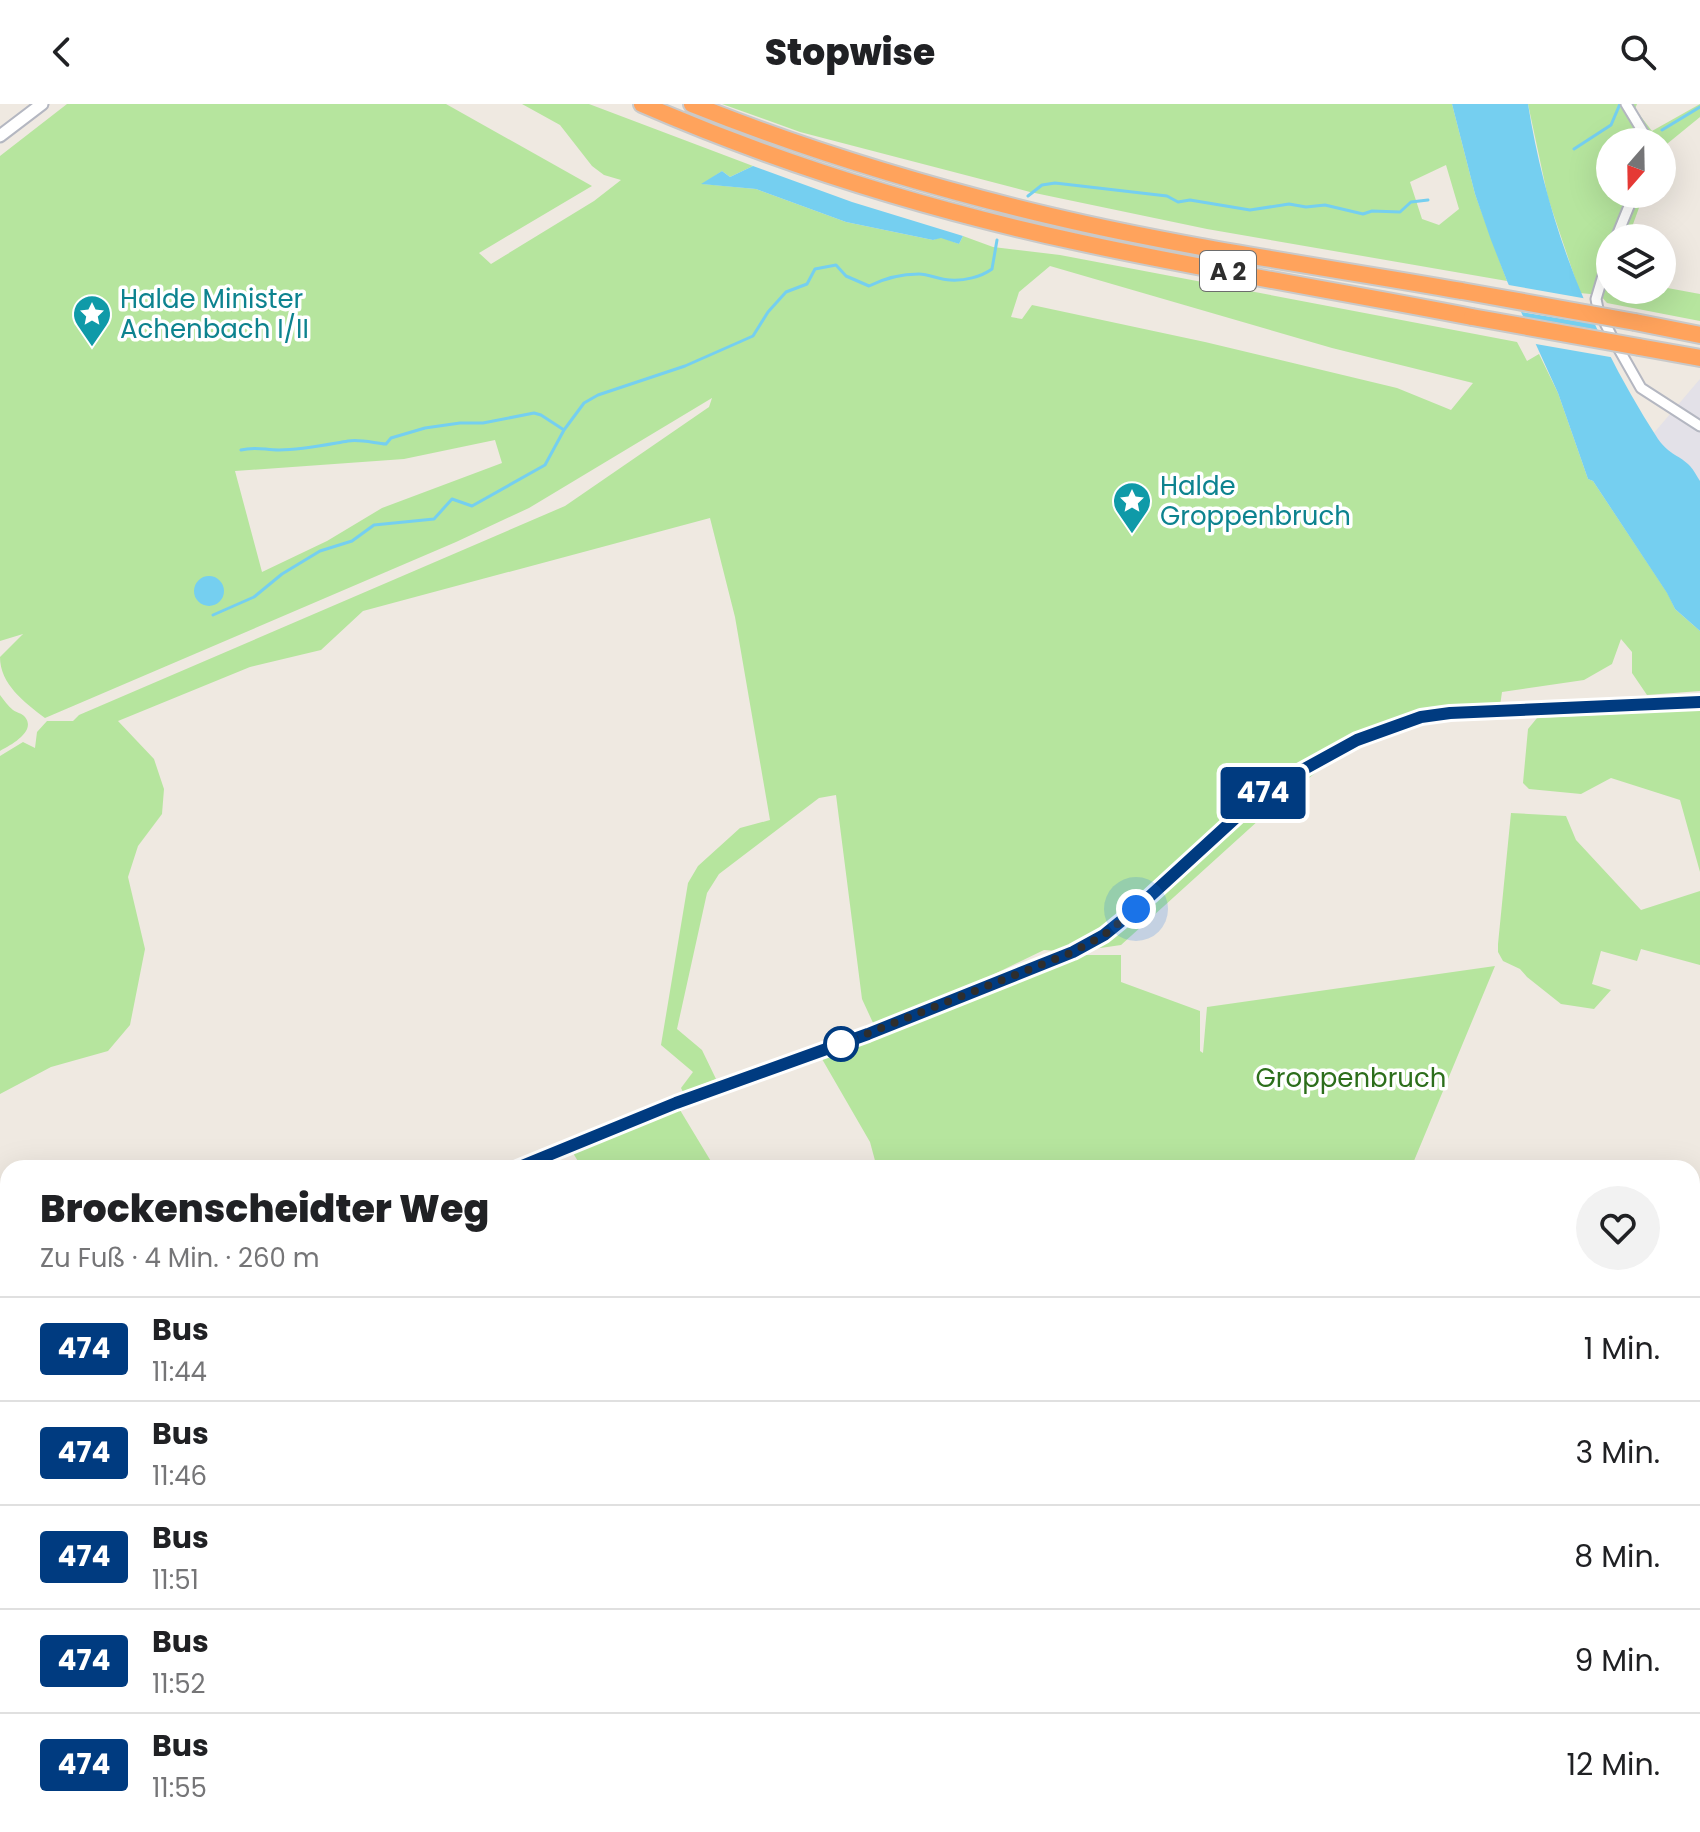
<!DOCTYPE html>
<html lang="de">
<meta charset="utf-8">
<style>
body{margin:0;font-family:Poppins,sans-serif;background:#f2f2f2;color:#202124;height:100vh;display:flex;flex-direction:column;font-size:30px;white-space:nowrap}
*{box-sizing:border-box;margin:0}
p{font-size:26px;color:#757577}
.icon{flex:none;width:44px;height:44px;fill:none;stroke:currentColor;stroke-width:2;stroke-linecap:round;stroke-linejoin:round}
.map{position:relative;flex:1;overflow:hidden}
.drawer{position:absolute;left:0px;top:1056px;width:1700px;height:672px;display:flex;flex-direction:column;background:#fff;border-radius:24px 24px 0 0;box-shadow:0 8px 32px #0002}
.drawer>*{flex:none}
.badge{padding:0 16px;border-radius:6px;font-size:28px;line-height:52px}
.needle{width:52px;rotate:200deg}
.controls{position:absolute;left:1596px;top:24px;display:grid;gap:16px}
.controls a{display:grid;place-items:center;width:80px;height:80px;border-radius:50%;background:#fff;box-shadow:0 8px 32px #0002;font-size:40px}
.you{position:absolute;width:40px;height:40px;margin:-20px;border:6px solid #fff;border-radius:50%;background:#1a73e8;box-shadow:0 0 0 12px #1a73e833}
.map>.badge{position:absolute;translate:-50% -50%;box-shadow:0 0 0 4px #fff}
.round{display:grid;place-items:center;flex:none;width:84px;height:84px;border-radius:42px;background:#f2f2f2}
.summary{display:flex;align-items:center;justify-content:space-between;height:136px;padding:0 40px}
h1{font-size:38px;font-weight:800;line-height:60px}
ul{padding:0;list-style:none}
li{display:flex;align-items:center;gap:24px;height:104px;padding:0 40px;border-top:2px solid #e0e0e0}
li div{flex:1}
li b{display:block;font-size:30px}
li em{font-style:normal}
li .badge{min-width:88px;font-weight:700;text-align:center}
header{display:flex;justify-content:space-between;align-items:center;height:104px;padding:0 40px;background:#fff;font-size:36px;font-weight:800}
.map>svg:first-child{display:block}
.industrial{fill:#e3e1e8}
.green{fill:#b6e59e;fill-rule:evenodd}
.water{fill:#75cff0}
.pier{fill:#efe9e1}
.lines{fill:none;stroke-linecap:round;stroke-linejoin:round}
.stream{stroke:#75cff0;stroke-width:3}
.minor-casing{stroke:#b4b7c1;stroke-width:13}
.tertiary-casing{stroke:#b4b7c1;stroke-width:15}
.secondary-casing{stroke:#b4b7c1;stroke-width:16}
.motorway-casing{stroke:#c9c9c9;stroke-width:20}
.minor{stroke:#fff;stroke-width:9}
.tertiary{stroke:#fff;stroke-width:11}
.secondary{stroke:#fff;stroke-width:12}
.motorway{stroke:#ffa35c;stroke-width:16}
.motorway-bridge-casing{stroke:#c9c9c9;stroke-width:20;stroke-linecap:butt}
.motorway-bridge{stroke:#ffa35c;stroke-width:16}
.line-casing{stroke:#fff;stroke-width:18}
.line{stroke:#003b80;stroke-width:12}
.walk{stroke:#2e2e2e;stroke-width:8;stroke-dasharray:0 14.4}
.stop-dot{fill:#fff;stroke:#003b80;stroke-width:4}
.labels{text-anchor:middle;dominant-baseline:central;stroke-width:7;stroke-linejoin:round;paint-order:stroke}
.shield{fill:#fff;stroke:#6d6d6d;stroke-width:2}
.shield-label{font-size:24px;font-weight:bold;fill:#2e2e2e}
.culture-label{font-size:26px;fill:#0d838f;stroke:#fff;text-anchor:start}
.park-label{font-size:26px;fill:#2c6e1b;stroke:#fff}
</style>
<header><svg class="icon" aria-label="back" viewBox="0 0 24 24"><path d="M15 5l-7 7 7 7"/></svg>Stopwise<svg class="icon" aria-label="search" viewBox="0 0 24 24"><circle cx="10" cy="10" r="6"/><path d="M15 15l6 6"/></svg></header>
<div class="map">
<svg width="1700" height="1728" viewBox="0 0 1700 1728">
<rect width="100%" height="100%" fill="#efe9e1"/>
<path class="industrial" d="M1700,275V444L1636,350Z"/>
<path class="green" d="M67,0H446L592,82L479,149L491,160L594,97L621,76L604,71L592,62L560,21L522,0H589L753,62L730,73L722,67L703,80L756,85L846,118L933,136L941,133L959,140L963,132L993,143L1060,151L1517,238L1527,257L1539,250L1558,289L1588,375L1593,377L1668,490L1675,505L1700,527V587L1647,591L1632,569V548L1621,535L1612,560L1584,576L1502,588L1500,602H1449L1391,615L1359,633L1270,706L1121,841L1073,848L1044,846L976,879L874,921L862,895L836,691L819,694L719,770L707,789L677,925L702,946L716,975L683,988L681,984L693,968L661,941L688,779L698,762L740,724L770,716L735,513L710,414L363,507L321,546L250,563L118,617L154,655L164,685L162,710L138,742L128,773L145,845L130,921L108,947L51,963L0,990V652L23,638L35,644L37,628L47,617H73L79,611L565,402L709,303L712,294L529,404L456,438L45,614C24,598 0,580 0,553L23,530L0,537V52ZM1050,162L1332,244L1473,279L1451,306L1397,284L1205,238L1032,201L1022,215L1011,213L1019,188ZM495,336L502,359L382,404L327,437L262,468L235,367L404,355Z
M722,0H1452L1475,90L1507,177L1207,125L1030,88L800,28ZM1446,61L1459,105L1439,121L1422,115L1410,78Z
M1528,0H1637L1635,5L1652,27L1700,0V13L1662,44V38H1610V90H1644L1628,134H1610V186H1662V183L1700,190V217L1607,199L1600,191L1580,189L1548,94Z
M0,591C4,596 8,602 13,606C17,609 22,609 25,613C37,628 9,642 0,647Z
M1700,606V768L1680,696L1611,674L1581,690L1529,685L1523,679L1528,625L1537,614Z
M1511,709L1566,712L1576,736L1641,806L1700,787V861L1641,845L1637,857L1601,847L1592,880L1611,886L1594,905L1561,900L1527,873L1520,865L1503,857L1498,848V840Z
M1084,851H1121V878L1200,907V947L1203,949L1207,903L1495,862L1411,1064H877L870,1038L822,955L878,935Z
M680,1006L715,1064H582L573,1049Z
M1700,1236V1349L1692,1351V1241Z
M0,1359H8V1433L0,1436Z
M0,1439L8,1470V1518L3,1519L0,1513Z
M1700,1527V1727L969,1728L962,1724L935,1722V1728H916V1720H1692V1535Z
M398,1720H523L525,1728H405Z
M544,1720H717L711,1728H546Z"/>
<path class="water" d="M1452,0H1528C1547,120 1592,233 1658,335C1670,352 1680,351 1690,362C1694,366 1697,373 1700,377V527L1675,505L1667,489L1593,377L1588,375L1558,289L1507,177L1491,136L1475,90Z
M753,62L852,98L963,132L959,140L941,134L933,136L846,118L756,85L701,80L722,67L730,73Z
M194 487a15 15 0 1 1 30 0a15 15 0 1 1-30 0Z"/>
<path class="pier" d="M1503,180L1588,195L1600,221L1515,207Z
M1518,212L1603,227L1616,254L1530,239Z"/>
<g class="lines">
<path class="stream" d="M1662,26L1700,3
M1574,45L1611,21L1620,0
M1028,92L1042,81L1055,79L1167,92L1178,98L1190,96L1250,106L1289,100L1306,103L1325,101L1363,110L1372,107L1400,108L1411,98L1428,96
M241,346C255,342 265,346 279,346C302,346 325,341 348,337C360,335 374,339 386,340L391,334L425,324L460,319H483L534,309L541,311L564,326
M213,511L254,493L282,470L320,447L352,437L374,421L434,415L452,395L472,402L545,361L564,326L584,299L598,291L685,262L753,232L768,208L786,188L807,180L815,165L836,161L846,172L869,182C885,174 901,170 919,170C929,170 940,176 950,176C964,177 981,173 992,165L997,136
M0,1366H8
M1692,1685L1700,1680
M968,1720L986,1728
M439,1728L450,1720
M1161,1728H1174
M1623,1728L1637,1720"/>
<g class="minor-casing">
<path id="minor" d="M1626,0L1649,38
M1616,134L1634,90
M1610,148L1596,195L1598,205L1612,233L1641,284L1700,322
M1184,1728L1191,1720H1280"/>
</g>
<g class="tertiary-casing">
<path id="tertiary" d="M0,32L42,0"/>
</g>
<g class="secondary-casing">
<path id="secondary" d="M517,1064L676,999L868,930L1073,848L1104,831L1136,805L1266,686L1357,636L1421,613L1450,609L1700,598
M0,1151H8"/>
</g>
<g class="motorway-casing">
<path id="motorway" d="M642,0C780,60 926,105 1073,137C1205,166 1339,187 1472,213
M692,0C809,47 929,83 1051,112C1186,144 1325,163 1462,187
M1635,218L1700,231
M1639,243L1700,254"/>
</g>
<use href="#minor" class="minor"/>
<use href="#tertiary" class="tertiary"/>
<use href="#secondary" class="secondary"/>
<use href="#motorway" class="motorway"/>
<g class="motorway-bridge-casing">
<path id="motorway-bridge" d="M1462,187L1635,218
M1472,213L1639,243"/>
</g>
<use href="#motorway-bridge" class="motorway-bridge"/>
</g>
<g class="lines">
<g class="line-casing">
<path id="line" d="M517,1064L676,999L868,930L1073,848L1104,831L1136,805L1266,686L1357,636L1421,613L1450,609L1700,598"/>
</g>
<use href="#line" class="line"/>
<path class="walk" d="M841,940L1073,848L1104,831L1136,805"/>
</g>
<defs>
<g id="sight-pin" transform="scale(2)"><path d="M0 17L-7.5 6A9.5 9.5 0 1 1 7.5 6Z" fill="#0f9aa8" stroke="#fff"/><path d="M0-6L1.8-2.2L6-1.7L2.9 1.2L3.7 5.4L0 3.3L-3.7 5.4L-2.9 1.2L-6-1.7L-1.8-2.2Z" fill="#fff"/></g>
</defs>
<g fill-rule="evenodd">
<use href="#sight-pin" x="92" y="210"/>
<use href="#sight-pin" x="1132" y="397"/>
</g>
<circle class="stop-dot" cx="841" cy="940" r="16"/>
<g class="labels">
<rect class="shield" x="1200" y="147" width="56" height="40" rx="6"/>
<g class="shield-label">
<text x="1228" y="167">A 2</text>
</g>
<g class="culture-label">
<text x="120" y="195">Halde Minister<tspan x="120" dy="30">Achenbach I/II</tspan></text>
<text x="1160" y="382">Halde<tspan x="1160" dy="30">Groppenbruch</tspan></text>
</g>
<g class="park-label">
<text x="1351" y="974">Groppenbruch</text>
</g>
</g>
</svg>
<div class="controls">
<a><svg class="needle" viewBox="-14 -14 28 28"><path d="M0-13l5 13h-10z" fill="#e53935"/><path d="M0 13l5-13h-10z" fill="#757577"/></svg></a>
<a><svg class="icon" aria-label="layers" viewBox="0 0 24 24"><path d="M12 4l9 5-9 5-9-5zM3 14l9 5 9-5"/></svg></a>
</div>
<div class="you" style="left:1136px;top:805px"></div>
<b class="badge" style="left:1263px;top:689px;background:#003b80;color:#fff">474</b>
<section class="drawer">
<div class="summary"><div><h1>Brockenscheidter Weg</h1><p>Zu Fuß · 4 Min. · 260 m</p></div><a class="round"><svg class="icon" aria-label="heart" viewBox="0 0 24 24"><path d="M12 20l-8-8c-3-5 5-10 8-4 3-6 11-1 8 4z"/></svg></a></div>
<ul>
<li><span class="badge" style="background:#003b80;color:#fff">474</span><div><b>Bus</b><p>11:44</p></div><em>1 Min.</em></li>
<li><span class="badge" style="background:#003b80;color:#fff">474</span><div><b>Bus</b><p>11:46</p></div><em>3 Min.</em></li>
<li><span class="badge" style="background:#003b80;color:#fff">474</span><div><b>Bus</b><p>11:51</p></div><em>8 Min.</em></li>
<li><span class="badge" style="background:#003b80;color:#fff">474</span><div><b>Bus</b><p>11:52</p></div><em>9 Min.</em></li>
<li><span class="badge" style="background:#003b80;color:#fff">474</span><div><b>Bus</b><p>11:55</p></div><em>12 Min.</em></li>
</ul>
</section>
</div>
